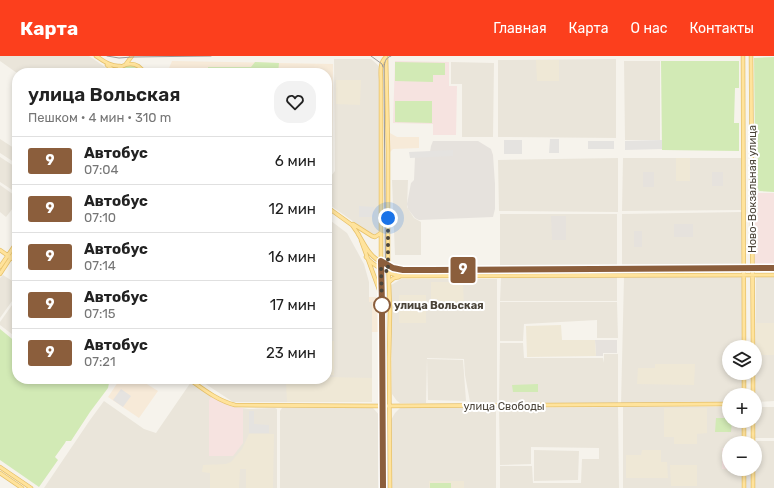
<!DOCTYPE html>
<html lang="ru">
<meta charset="utf-8">
<style>
body{margin:0;font-family:Rubik,sans-serif;background:#f2f2f2;color:#222;height:100vh;display:flex;flex-direction:column;font-size:15px;white-space:nowrap}
*{box-sizing:border-box;margin:0}
p{font-size:13px;color:#767676}
.icon{flex:none;width:22px;height:22px;fill:none;stroke:currentColor;stroke-width:2;stroke-linecap:round;stroke-linejoin:round}
.map{position:relative;flex:1;overflow:hidden}
.drawer{position:absolute;left:12px;top:12px;width:320px;height:316px;display:flex;flex-direction:column;background:#fff;border-radius:16px;box-shadow:0 2px 6px #0003}
.drawer>*{flex:none}
.badge{padding:0 8px;border-radius:3px;font-size:14px;line-height:26px}
.buttons{position:absolute;left:722px;top:284px;display:grid;gap:8px}
.buttons a{display:grid;place-items:center;width:40px;height:40px;border-radius:50%;background:#fff;box-shadow:0 2px 6px #0003;font-size:20px}
.you{position:absolute;width:20px;height:20px;margin:-10px;border:3px solid #fff;border-radius:50%;background:#1a73e8;box-shadow:0 0 0 6px #1a73e833}
.map>.badge{position:absolute;translate:-50% -50%;box-shadow:0 0 0 2px #fff}
.round{display:grid;place-items:center;flex:none;width:42px;height:42px;border-radius:16px;background:#f2f2f2}
.head{display:flex;align-items:center;justify-content:space-between;height:68px;padding:0 16px}
h1{font-size:19px;font-weight:600;line-height:30px}
ul{padding:0;list-style:none}
li{display:flex;align-items:center;gap:12px;height:48px;padding:0 16px;border-top:1px solid #e0e0e0}
li div{flex:1}
li b{display:block;font-size:15px}
li em{font-style:normal}
li .badge{min-width:44px;font-weight:700;text-align:center}
header{display:flex;align-items:center;gap:24px;box-sizing:border-box;height:56px;padding:0 20px;background:#fc3f1d;color:#fff}
header strong{font-size:19px}
nav{display:flex;gap:22px;margin-inline-start:auto;font-size:14px}
.map>svg:first-child{display:block}
.residential{fill:#eae5da}
.commercial{fill:#f7ead8}
.industrial{fill:#e6e2dd}
.education{fill:#efe8d6}
.medical{fill:#f6e3e0}
.green{fill:#d2eab5}
.parking{fill:#e5e3e0}
.lines{fill:none;stroke-linecap:round;stroke-linejoin:round}
.major-casing{stroke:#e6c16a;stroke-width:4.5}
.major{stroke:#ffe39c;stroke-width:3}
.tram{stroke:#9a9a9a;stroke-width:1}
.line-casing{stroke:#fff;stroke-width:9}
.line{stroke:#8b5e3c;stroke-width:6}
.walk{stroke:#4b4439;stroke-width:4;stroke-dasharray:0 7.2}
.stop-dot{fill:#fff;stroke:#8b5e3c;stroke-width:2}
.labels{text-anchor:middle;dominant-baseline:central;stroke-width:4;stroke-linejoin:round;paint-order:stroke}
.street-label{font-size:11px;fill:#4b4439;stroke:#fff}
.stop-label{font-size:11px;font-weight:bold;fill:#4b4439;stroke:#fff;text-anchor:start}
</style>
<header>
<strong>Карта</strong>
<nav><a>Главная</a><a>Карта</a><a>О нас</a><a>Контакты</a></nav>
</header>
<div class="map">
<svg width="774" height="432" viewBox="0 0 774 432">
<rect width="100%" height="100%" fill="#f6f3ec"/>
<path class="residential" d="M0,0H89L108,13L110,17H17L0,5Z
M334,3H371L379,10V176L376,179L371,178L327,147V125L335,115Z
M616,3V82L498,81V4Z
M624,5H660V84H625Z
M451,6L494,7L493,81H462V28H451Z
M0,83L17,94V108L0,97Z
M0,101L17,112V137L0,126Z
M618,102V156L499,155L498,104Z
M623,102H741V154L622,155Z
M392,124H408L407,151L414,162L421,166V199H395Z
M0,129L17,141V154L13,152L6,161L0,156Z
M742,156L741,211L622,210V158Z
M500,158H617V210H500Z
M327,162L347,177L364,208L369,226V245L372,246V346H233L198,323H327Z
M3,219L17,228V238L0,262V222Z
M617,220V245H500L501,222Z
M624,221H743V291H729V317H743V339H729V348L621,349Z
M756,221H774V345L755,346Z
M401,223H497V348L470,346L465,319L464,303L427,302L426,347H400L397,345L392,338L391,229Z
M17,242V282L0,269V266Z
M500,246H617L618,282H597V264L524,268L523,285H500Z
M500,287H523L524,302H603L604,307V298H618V348H499Z
M427,303L463,304L466,345L428,344Z
M191,326L219,345L232,351L249,353L275,352L277,353V432H44L90,364L104,345L144,373L156,377Z
M618,351L619,432H500V410H532L533,427H581L582,403H599V392L531,391V408L500,409L499,352Z
M623,351H729V365H743V387H729V413H743V432H623Z
M756,351H774V382H755Z
M282,352H373L381,361L382,365L381,432H280V355Z
M400,352H496V432H392L391,364L395,357Z
M755,385H774V432H755Z
M534,394L579,395L578,424L534,425Z"/>
<path class="commercial" d="M172,5L333,8L332,113L327,119V17H167Z
M390,77L397,81H419V92L393,93L390,96Z
M369,241H376L379,244V276H372V246H369Z
M120,323H139L158,335L139,362L108,341Z"/>
<path class="industrial" d="M433,85H478L491,93L493,99L495,128V153L493,161L419,164L415,162L408,153L407,148L411,127L414,124L415,101L430,96L431,90Z
M643,116H654V131H643Z
M712,116H723V130H712Z
M551,160H566V184H552Z
M674,168H693V181H674Z
M634,175H642V191H634Z
M595,284H617V297H603V300H596Z"/>
<path class="education" d="M536,4H559V25H537Z
M336,24H361L360,49L336,48Z
M676,102H690V125H676Z
M431,226H463L464,253H438V243H431Z
M399,239H426V267H399Z
M756,267H774V299H756Z
M561,269L562,284H595L596,300L527,301L526,270Z
M327,285H334V319H327Z
M655,308H695L694,329L637,328L638,312H655Z
M327,321L372,322V346H287L286,326L289,323H327Z
M664,352H707V377L697,378V388H674V381H664Z
M249,378H274L273,432H246V413H240L239,432H210V417L202,416L203,409L226,408L231,406L242,393Z
M642,394H661V406H667L668,422H626V399H641Z
M670,409H697V430H671Z
M429,425H464V432H429Z"/>
<path class="medical" d="M395,5L449,6V30H457L456,79H433V68L393,67Z
M755,137H774V208H755Z
M212,340L232,351L243,352V387L233,400H209V344Z
M722,392H729V413L741,414L722,413Z"/>
<path class="green" d="M774,1V136L759,135L757,130L758,97L755,81L754,2Z
M661,5H739V32H735L734,67H739V95L662,94Z
M255,6L279,7L278,17H208V11H251Z
M395,6L445,7V19H433V26L395,25Z
M128,9C134,9 139,11 142,17H118L123,11Z
M395,45H432V67L395,66Z
M0,273L17,287V323H107L109,327L108,332L90,356L71,385H66L65,387L55,401L58,404L39,431L0,404Z
M538,328V336H513L512,329Z
M716,362H729V365H732L731,376H715Z
M430,427H451V432H430Z"/>
<path class="parking" d="M550,83H559V97H549Z
M504,84H522V98H504Z
M662,84V93L625,94V85Z
M588,85H614V93H588Z
M453,94V100L410,102L409,96Z
M359,150L374,151V161H359Z
M121,333L131,340L123,351L113,344Z
M249,355H254V368L269,369V377H249Z
M746,413H751L752,432H746Z"/>
<g class="lines">
<g class="major-casing">
<path id="major" d="M96,0C104,5 111,11 120,10
M743,0L744,291
M751,0L753,291
M386,1L388,95V201L390,255L389,302L390,432
M126,8L132,0
M107,9L113,14L114,17
M116,17C123,5 138,5 144,17
M327,151L352,169L359,179
M353,168L372,180L375,181L381,177
M358,178C362,184 365,191 370,197C377,206 391,212 403,214L774,212
M361,184L381,239
M0,194L17,206
M366,201C374,210 388,218 401,220L774,219
M0,211L17,186
M0,218L17,192
M389,226L394,222L399,221
M744,317V339
M753,317V339
M189,323C203,333 218,345 235,349L383,350L729,348
M753,365V387
M744,387V365
M0,411L31,432
M744,413V432
M753,413V432
M0,417L22,432
M383,432L382,249L381,205V26C381,17 379,7 386,1"/>
</g>
<use href="#major" class="major"/>
<path class="tram" d="M107,0L119,2L132,1L211,0
M371,0L382,8L383,11
M387,432L384,11C385,6 385,2 391,0"/>
</g>
<g class="lines">
<g class="line-casing">
<path id="line" d="M383,432L382,249L381,205L393,212L403,214H432L774,212"/>
</g>
<use href="#line" class="line"/>
<path class="walk" d="M382,249L381,212L388,216V162"/>
</g>
<circle class="stop-dot" cx="382" cy="249" r="8"/>
<g class="labels">
<g class="street-label">
<text transform="translate(752 133) rotate(-90)">Ново-Вокзальная улица</text>
<text x="504" y="350">улица Свободы</text>
</g>
<g class="stop-label">
<text x="394" y="249">улица Вольская</text>
</g>
</g>
</svg>
<div class="buttons">
<a><svg class="icon" aria-label="layers" viewBox="0 0 24 24"><path d="M12 4l9 5-9 5-9-5zM3 14l9 5 9-5"/></svg></a>
<a>+</a>
<a>−</a>
</div>
<div class="you" style="left:388px;top:162px"></div>
<b class="badge" style="left:463px;top:214px;background:#8b5e3c;color:#fff">9</b>
<section class="drawer">
<div class="head"><div><h1>улица Вольская</h1><p>Пешком · 4 мин · 310 m</p></div><a class="round"><svg class="icon" aria-label="heart" viewBox="0 0 24 24"><path d="M12 20l-8-8c-3-5 5-10 8-4 3-6 11-1 8 4z"/></svg></a></div>
<ul>
<li><span class="badge" style="background:#8b5e3c;color:#fff">9</span><div><b>Автобус</b><p>07:04</p></div><em>6 мин</em></li>
<li><span class="badge" style="background:#8b5e3c;color:#fff">9</span><div><b>Автобус</b><p>07:10</p></div><em>12 мин</em></li>
<li><span class="badge" style="background:#8b5e3c;color:#fff">9</span><div><b>Автобус</b><p>07:14</p></div><em>16 мин</em></li>
<li><span class="badge" style="background:#8b5e3c;color:#fff">9</span><div><b>Автобус</b><p>07:15</p></div><em>17 мин</em></li>
<li><span class="badge" style="background:#8b5e3c;color:#fff">9</span><div><b>Автобус</b><p>07:21</p></div><em>23 мин</em></li>
</ul>
</section>
</div>
